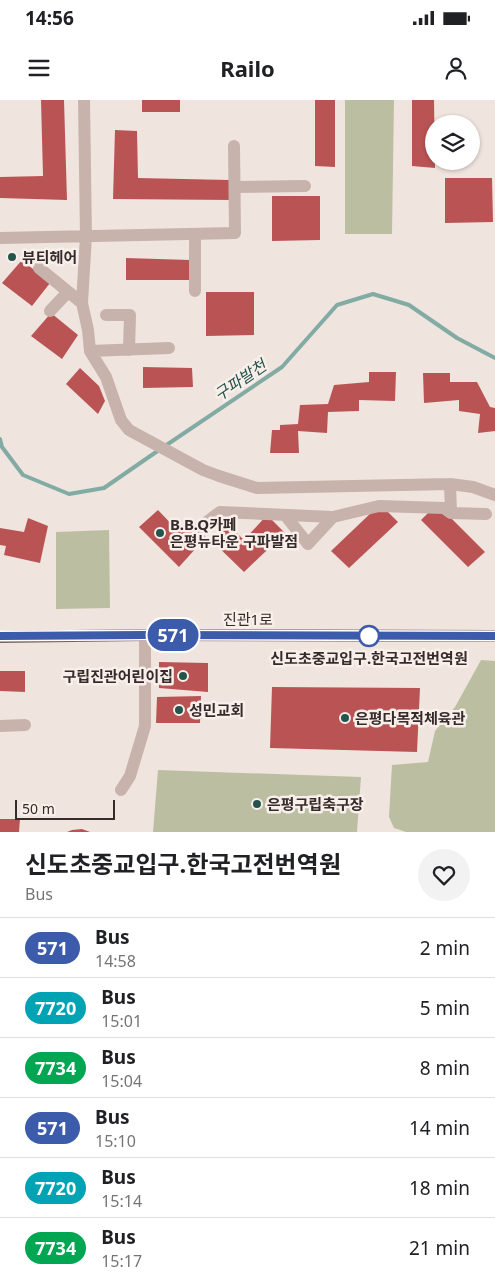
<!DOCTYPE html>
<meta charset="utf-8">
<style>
body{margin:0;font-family:"Noto Sans","Noto Sans KR",sans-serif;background:#f2f2f2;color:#202124;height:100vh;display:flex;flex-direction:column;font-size:19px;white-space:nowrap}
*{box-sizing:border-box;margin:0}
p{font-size:16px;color:#757577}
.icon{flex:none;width:28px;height:28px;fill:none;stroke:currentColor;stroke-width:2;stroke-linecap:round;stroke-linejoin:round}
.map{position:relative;height:732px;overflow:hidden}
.side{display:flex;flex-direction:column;background:#fff;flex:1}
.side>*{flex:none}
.badge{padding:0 10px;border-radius:16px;font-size:18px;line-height:32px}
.controls{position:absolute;left:425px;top:15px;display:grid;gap:10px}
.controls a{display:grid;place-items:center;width:55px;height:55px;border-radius:50%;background:#fff;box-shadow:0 1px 4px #0004;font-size:25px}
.scale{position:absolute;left:15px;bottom:12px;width:100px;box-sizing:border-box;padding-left:5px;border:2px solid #362b2a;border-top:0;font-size:14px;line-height:18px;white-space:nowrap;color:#362b2a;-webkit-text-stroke:4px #f8efeb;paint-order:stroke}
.map>.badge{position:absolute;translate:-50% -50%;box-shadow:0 0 0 2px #fff}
.round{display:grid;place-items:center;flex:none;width:52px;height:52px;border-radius:26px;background:#f2f2f2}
.head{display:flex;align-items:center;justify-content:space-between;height:85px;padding:0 25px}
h1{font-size:24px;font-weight:700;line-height:38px}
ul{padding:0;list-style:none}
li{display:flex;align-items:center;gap:15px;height:60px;padding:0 25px;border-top:1px solid #e0e0e0}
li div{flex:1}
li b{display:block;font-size:19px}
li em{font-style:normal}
li .badge{min-width:55px;font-weight:700;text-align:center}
.status{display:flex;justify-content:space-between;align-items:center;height:35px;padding:0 25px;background:#fff;direction:ltr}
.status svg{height:14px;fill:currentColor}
header{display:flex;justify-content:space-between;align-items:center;height:65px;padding:0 25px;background:#fff;font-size:22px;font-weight:700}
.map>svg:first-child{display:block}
.green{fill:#bbbea0}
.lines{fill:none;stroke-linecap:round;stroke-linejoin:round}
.stream{stroke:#81aba3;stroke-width:4}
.building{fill:#ba5454}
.minor{stroke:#c8b2ac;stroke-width:12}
.major{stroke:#77605d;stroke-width:12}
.line-casing{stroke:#fff;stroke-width:11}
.line{stroke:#3d5bab;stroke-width:8}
.poi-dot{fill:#24544c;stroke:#f8efeb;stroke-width:2}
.stop-dot{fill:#fff;stroke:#3d5bab;stroke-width:2.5}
.labels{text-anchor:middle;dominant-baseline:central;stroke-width:5;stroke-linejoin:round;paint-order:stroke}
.poi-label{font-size:15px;font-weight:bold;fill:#362b2a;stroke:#f8efeb;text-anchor:start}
.street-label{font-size:15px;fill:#362b2a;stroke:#f8efeb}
.stop-label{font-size:15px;font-weight:bold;fill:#362b2a;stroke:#f8efeb}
.water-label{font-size:16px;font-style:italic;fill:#24544c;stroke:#f8efeb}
</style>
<div class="status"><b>14:56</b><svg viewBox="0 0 49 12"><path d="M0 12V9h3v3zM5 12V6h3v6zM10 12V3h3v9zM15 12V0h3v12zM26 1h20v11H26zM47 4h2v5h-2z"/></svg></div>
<header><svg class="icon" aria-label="menu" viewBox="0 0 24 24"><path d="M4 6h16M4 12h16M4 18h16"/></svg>Railo<svg class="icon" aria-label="person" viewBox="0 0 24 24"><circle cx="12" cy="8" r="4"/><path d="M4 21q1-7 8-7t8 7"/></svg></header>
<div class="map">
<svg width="495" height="732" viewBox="0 0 495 732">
<rect width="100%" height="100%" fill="#f0e4df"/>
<path class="green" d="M345,0H394L392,134H345Z
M109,430L110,508L56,509V432Z
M481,560L495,561V732H406L394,728L389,717L392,665L428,662L435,631L455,607Z
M158,670L361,677L357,732H153Z"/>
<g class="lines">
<path class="stream" d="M0,339L2,347L23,375L69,394L104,388L159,350
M165,346L282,267L337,205L373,194L409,205L457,238L495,258"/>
</g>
<path class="building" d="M41,0H64L67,100L0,98V77L43,76Z
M142,0H180V12H142Z
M315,0H335V67L315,66Z
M412,0H434L435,68L412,66Z
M115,30L137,31L138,78L229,80L232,100L113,99Z
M445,78H492L493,122L445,123Z
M272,96H320V140L272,141Z
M126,158L190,160V180H126Z
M22,160L50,183L32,206L2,183Z
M206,192H254V235L206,236Z
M51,213L78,235L62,259L31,236Z
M143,267L192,268L193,287L143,288Z
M80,268L99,286L105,301L98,314L66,284Z
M369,272H396L395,301L359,300V311L328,312L327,333L298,331L299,353H270L272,330H280V325L298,324L300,305L328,304L334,285L369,282Z
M423,273H450V282H477L490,307L495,308V331L478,333L480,314L459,311V300L424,303Z
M158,410L178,431L188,422L206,437L179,467L139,427Z
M374,410H386L398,422L349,468L331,451Z
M431,410H443L485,452L468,467L421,420Z
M267,415L285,433L244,472L211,440L226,423L244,440Z
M28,418L48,426L40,463L4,455L6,446L0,445V428L24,432Z
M159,562L208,563V592L159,588Z
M0,571H25V592L0,591Z
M272,587L420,588L417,652L270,648Z
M201,596L200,623H156L157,597Z
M0,719H20L19,732H0Z
M82,729L90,732H67L72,730Z"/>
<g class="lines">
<path class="minor" d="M84,0L86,136L82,203L88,230L90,251L106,277L121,320L129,330L203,370L219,376L257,388L450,384L473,387L495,395
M235,87L305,86
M195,134V191
M0,138L235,133L234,46
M39,168L82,203
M50,211L68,192
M106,215H130L129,250
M90,251L169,248
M450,384L451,413
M285,415L308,444L333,417
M200,427L220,412L333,417L379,406L444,408L451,413L486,414
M0,626L25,625
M121,690L130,676L145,626V535"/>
<path class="major" d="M0,537L145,535L495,536"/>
</g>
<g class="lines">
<g class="line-casing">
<path id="line" d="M0,536L145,535L495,536"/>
</g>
<use href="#line" class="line"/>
</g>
<g class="poi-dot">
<circle cx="12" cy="157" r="5"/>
<circle cx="160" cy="433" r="5"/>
<circle cx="183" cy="576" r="5"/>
<circle cx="179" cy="610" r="5"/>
<circle cx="345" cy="618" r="5"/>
<circle cx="257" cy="704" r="5"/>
</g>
<circle class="stop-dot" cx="369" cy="536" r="10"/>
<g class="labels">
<g class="poi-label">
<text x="22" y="157">뷰티헤어</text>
<text x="170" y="424">B.B.Q카페<tspan x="170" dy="17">은평뉴타운 구파발점</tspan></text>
<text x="173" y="576" text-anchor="end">구립진관어린이집</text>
<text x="189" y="610">성민교회</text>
<text x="355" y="618">은평다목적체육관</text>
<text x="267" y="704">은평구립축구장</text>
</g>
<g class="street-label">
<text x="248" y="519">진관1로</text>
</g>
<g class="stop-label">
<text x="369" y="558">신도초중교입구.한국고전번역원</text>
</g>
<g class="water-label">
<text transform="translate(240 280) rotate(-34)">구파발천</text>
</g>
</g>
</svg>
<div class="controls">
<a><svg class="icon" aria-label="layers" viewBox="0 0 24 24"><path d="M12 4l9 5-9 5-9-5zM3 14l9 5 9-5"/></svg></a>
</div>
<div class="scale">50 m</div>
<b class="badge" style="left:173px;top:535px;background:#3d5bab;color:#fff">571</b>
</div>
<section class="side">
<div class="head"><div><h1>신도초중교입구.한국고전번역원</h1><p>Bus</p></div><a class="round"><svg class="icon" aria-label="heart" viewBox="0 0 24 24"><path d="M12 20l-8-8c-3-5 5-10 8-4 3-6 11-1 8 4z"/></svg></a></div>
<ul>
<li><span class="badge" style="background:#3d5bab;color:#fff">571</span><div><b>Bus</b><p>14:58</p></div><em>2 min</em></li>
<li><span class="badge" style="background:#00a3b4;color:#fff">7720</span><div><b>Bus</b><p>15:01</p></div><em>5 min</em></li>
<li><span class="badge" style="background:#00a651;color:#fff">7734</span><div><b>Bus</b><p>15:04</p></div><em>8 min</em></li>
<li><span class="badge" style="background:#3d5bab;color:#fff">571</span><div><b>Bus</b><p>15:10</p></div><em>14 min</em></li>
<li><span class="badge" style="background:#00a3b4;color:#fff">7720</span><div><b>Bus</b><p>15:14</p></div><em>18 min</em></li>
<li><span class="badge" style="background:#00a651;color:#fff">7734</span><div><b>Bus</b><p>15:17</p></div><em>21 min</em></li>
</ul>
</section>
